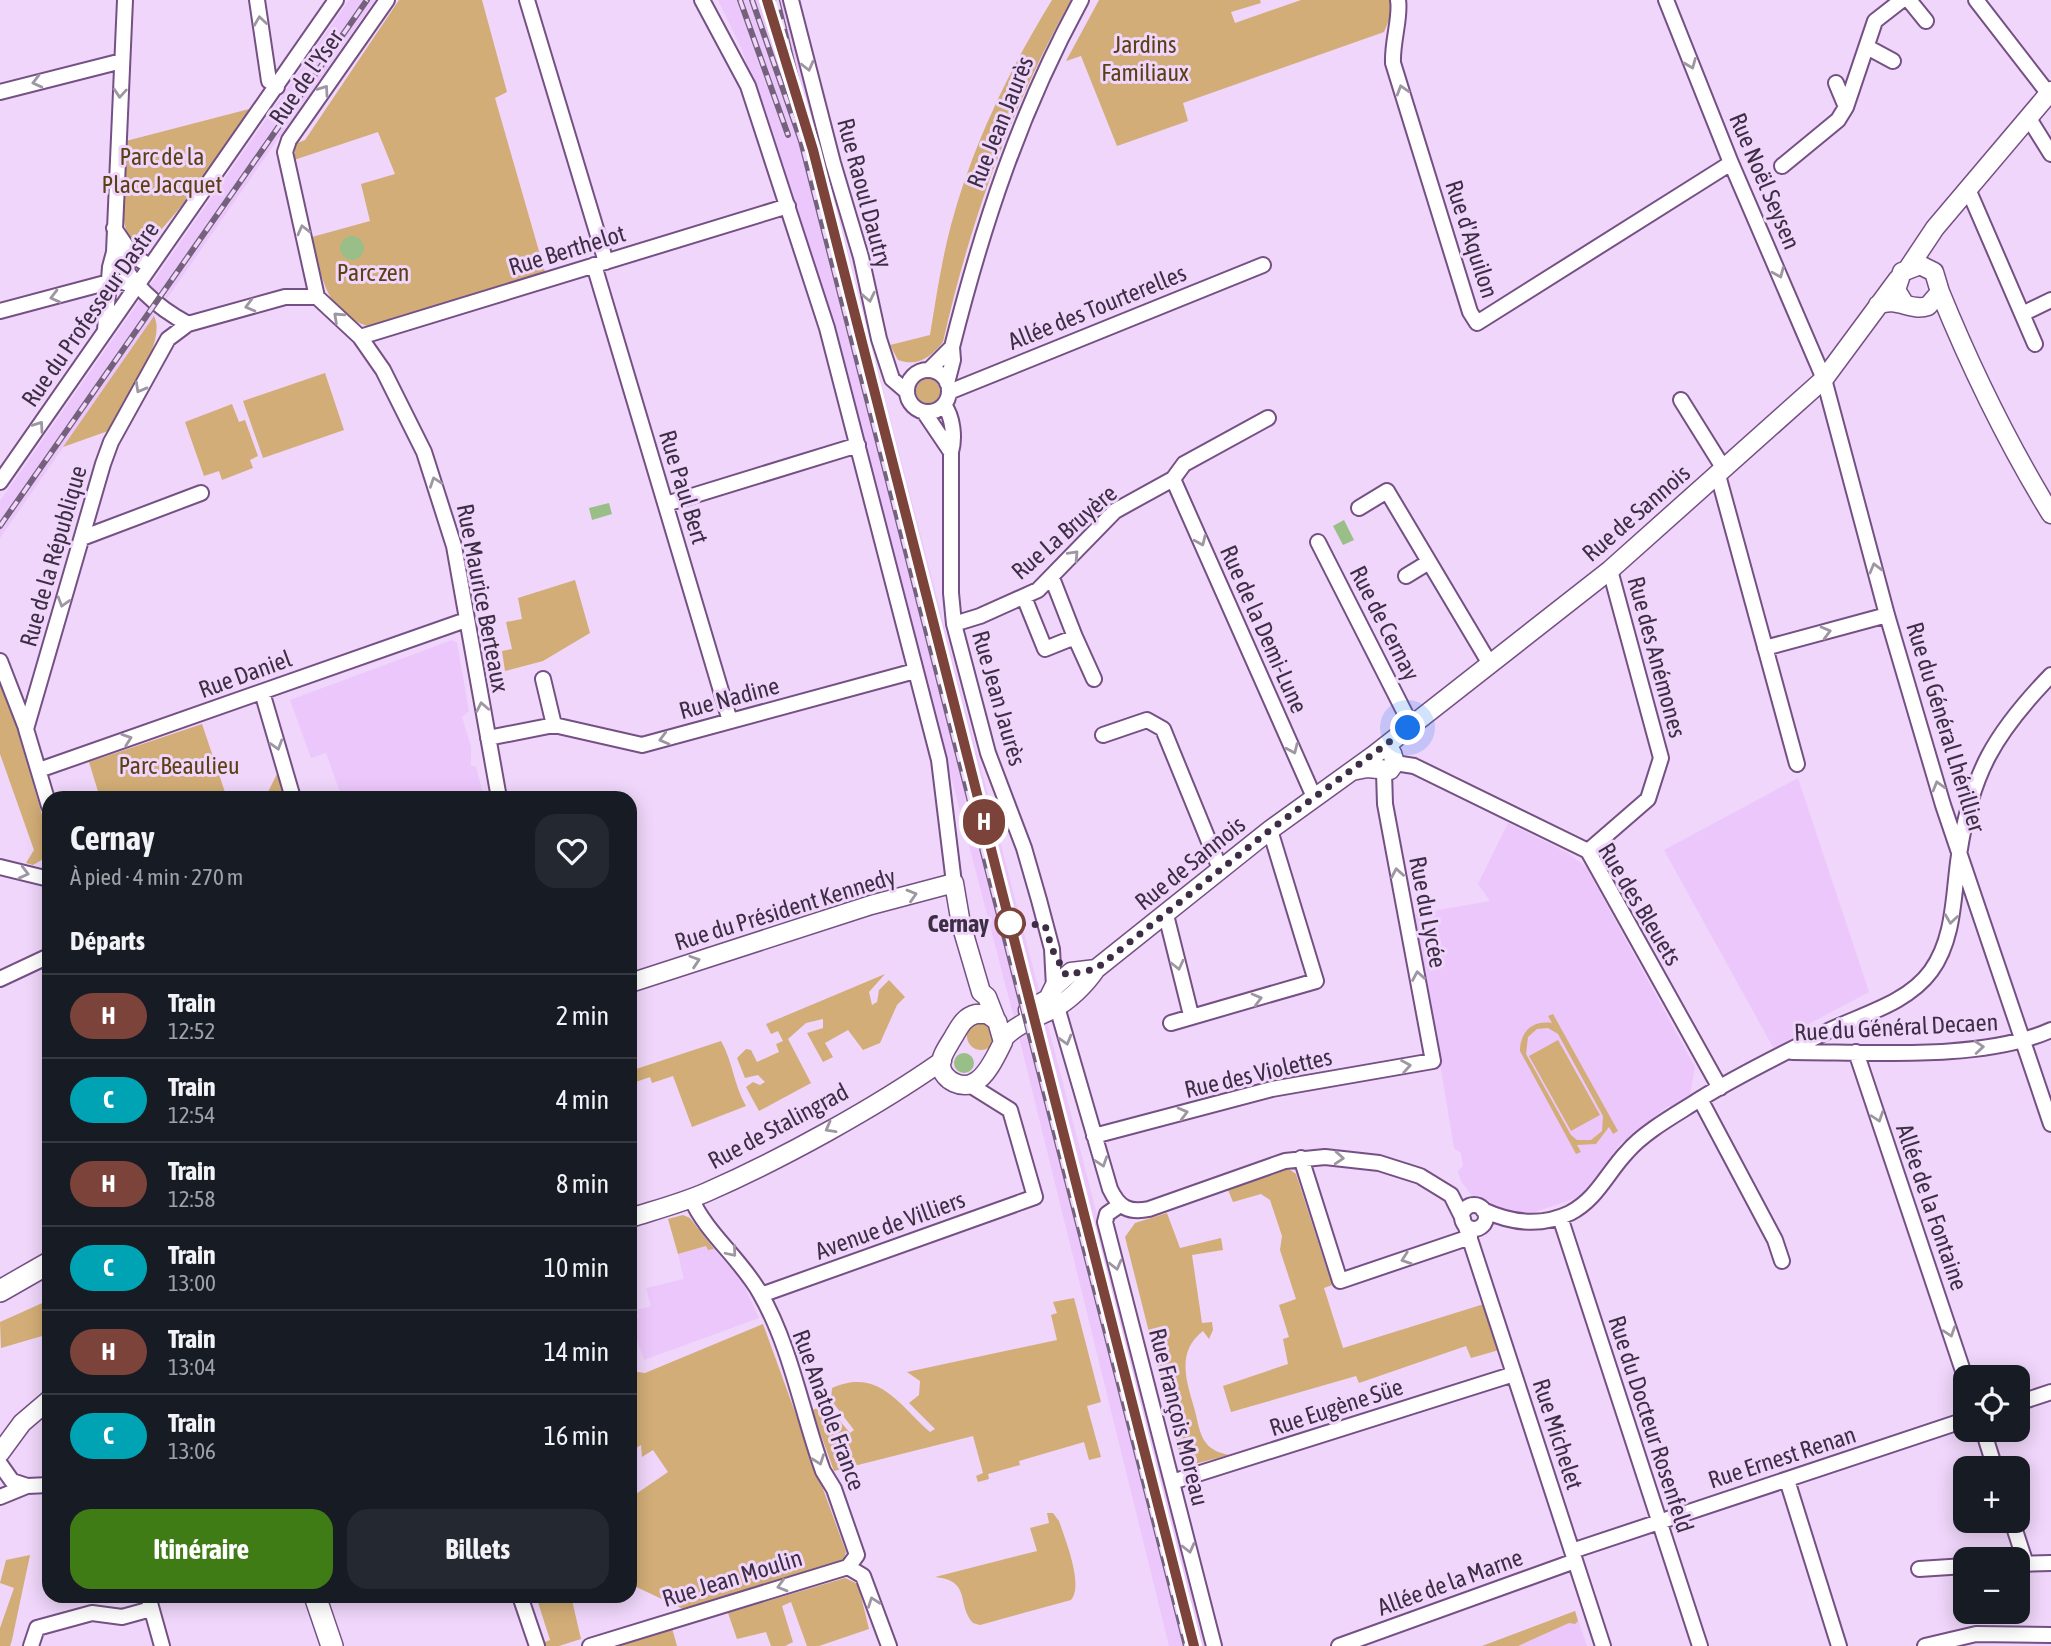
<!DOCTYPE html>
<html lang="fr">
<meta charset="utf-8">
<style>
body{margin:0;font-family:"Asap Condensed",sans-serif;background:#242831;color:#f1f3f6;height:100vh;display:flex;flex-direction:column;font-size:26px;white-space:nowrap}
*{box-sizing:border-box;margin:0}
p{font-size:23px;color:#9ea1a6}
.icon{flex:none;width:38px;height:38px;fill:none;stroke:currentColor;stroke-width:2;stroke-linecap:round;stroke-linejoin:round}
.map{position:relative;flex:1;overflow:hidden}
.side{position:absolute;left:42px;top:791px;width:595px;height:812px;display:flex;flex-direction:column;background:#171b24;border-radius:21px;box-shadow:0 4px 18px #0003}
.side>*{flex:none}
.badge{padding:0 14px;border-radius:23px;font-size:24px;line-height:46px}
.fabs{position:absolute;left:1953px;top:1365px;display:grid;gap:14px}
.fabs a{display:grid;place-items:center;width:77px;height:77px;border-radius:14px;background:#171b24;box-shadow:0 4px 18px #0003;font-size:35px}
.you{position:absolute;width:35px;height:35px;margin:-18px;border:5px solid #fff;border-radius:50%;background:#1a73e8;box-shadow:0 0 0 10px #1a73e833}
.map>.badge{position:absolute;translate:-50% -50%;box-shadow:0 0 0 4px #fff}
h2{padding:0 28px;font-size:26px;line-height:63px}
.round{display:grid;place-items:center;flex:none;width:74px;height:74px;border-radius:21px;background:#242831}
.head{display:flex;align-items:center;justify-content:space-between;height:119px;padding:0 28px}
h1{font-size:33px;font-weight:700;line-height:52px}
.button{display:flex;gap:14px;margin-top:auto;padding:14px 28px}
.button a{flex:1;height:80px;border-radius:21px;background:#407c16;color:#fff;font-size:28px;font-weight:700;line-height:80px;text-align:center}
.button a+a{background:#242831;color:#f1f3f6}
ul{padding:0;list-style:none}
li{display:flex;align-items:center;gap:21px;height:84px;padding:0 28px;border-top:2px solid #363941}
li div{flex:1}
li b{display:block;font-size:26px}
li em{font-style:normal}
li .badge{min-width:77px;font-weight:700;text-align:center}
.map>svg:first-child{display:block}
.built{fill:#ecc7fb}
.green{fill:#d2ad77;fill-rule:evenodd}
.water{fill:#99be87}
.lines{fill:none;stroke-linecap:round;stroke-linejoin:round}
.minor-casing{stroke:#755084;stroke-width:18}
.tertiary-casing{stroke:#755084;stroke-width:21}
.secondary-casing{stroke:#755084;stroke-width:24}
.minor{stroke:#fff;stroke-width:14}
.tertiary{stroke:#fff;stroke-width:18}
.secondary{stroke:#fff;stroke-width:21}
.rail-casing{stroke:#74617c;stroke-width:6}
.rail{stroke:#efd6fa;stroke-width:3.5;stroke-dasharray:10;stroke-linecap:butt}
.oneway{stroke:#9e96a2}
.line-casing{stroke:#fff;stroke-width:16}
.line{stroke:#7b4339;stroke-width:10}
.walk{stroke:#3e2e45;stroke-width:7;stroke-dasharray:0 12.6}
.stop-dot{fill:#fff;stroke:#7b4339;stroke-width:3.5}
.labels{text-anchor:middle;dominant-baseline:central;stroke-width:6;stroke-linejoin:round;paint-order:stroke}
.park-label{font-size:24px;fill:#5b4014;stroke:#efd6fa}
.street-label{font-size:24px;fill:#3e2e45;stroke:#efd6fa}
.stop-label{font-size:24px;font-weight:bold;fill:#3e2e45;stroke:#efd6fa;text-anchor:end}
</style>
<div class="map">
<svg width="2051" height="1646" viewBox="0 0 2051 1646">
<rect width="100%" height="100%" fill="#efd6fa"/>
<path class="built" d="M349,0H375L0,538V501Z
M718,0H787L863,313L1209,1646H1169L1018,1033L829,309L742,50Z
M452,640L457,643L469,711L462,717L471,747V766H476L484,798H342L326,753L311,758L290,700Z
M1798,778L1869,992L1803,1027L1805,1032L1774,1049L1664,850Z
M1508,823L1568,853L1586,867L1695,1067L1690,1096L1674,1107L1668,1106L1620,1144L1582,1196L1529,1214L1512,1213L1472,1196L1461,1181L1458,1171L1463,1166L1461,1153L1454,1148L1415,914L1490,901L1478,884Z
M707,1246L708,1250L714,1249L742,1281L759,1318L644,1360L630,1321L639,1318L636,1310L651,1306L646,1288L684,1279L678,1254Z
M1575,1611L1587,1646H1482Z"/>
<path class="green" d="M399,0H482L507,92L495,98L545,272L367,326C325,312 321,275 312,237L370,221L361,184L395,174L378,132L294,160L295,144L305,140Z
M1052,0H1071C1011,107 970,222 943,342C931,357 918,367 898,360L890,345L930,335C936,299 941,263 951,225C972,146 1009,70 1052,0Z
M1099,0H1260L1261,3L1231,12L1235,23L1301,0H1391V15L1384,32L1183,103L1188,121L1117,146L1081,56L1066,61Z
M253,108L185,202L142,252L138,251C113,225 125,174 126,141Z
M154,316C168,342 122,406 108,431L63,447Z
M325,373L344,430L263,458L243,401Z
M916 391a12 12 0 1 1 24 0a12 12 0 1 1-24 0Z
M232,404L239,422L245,420L258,456L250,460L253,468L222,480L219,471L204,476L185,422Z
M575,580L590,633L543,661L505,671L502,651L512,649L506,622L522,619L518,598Z
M0,685L16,725L49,839L45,858L33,865L26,863L34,850L0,754Z
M202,724L227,798H100L89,762Z
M278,772L286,798H265Z
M885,974L869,992L872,1005L877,1002L879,990L889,980L905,997L897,1005L880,1043L863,1050L848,1030L825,1043L833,1057L823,1062L807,1033L823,1028V1019L806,1023L788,1039L811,1083L759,1111L746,1087L753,1082L760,1085L765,1082L758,1075L745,1078L737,1058L746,1049L751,1050L757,1062L779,1052L776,1044L783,1041L778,1031L771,1034L766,1024Z
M1553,1014L1618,1131L1613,1134L1609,1127L1596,1144L1577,1145L1581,1152L1576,1154L1520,1051C1520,1032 1532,1020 1552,1023L1548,1016ZM1548,1028L1558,1034L1603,1116L1602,1131L1591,1140H1577L1571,1135L1526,1054L1528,1037L1537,1029Z
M967 1036a14 14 0 1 1 28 0a14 14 0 1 1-28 0Z
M1558,1040L1600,1115L1571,1131L1529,1056Z
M721,1041C733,1062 734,1086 746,1106L692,1127L673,1076L652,1083L650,1077L630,1084V1071Z
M1289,1169L1296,1174L1332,1285L1324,1288L1343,1348L1484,1304L1499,1350L1471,1358L1466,1346L1359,1383L1356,1376L1231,1412L1223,1386L1288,1364L1283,1339L1289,1337L1279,1305L1296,1299L1280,1250L1282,1236L1270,1200L1261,1194L1233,1202L1228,1190Z
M1167,1213L1180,1248L1221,1238L1223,1250L1192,1255L1202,1323L1212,1322L1213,1330L1209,1339L1203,1331C1175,1353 1187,1382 1195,1411C1198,1422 1199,1434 1206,1443C1211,1450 1220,1453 1229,1455L1183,1467L1125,1237L1135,1223Z
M683,1215L690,1218L714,1249L708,1250L706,1246L678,1254L668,1219Z
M1074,1298L1101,1402L1087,1406L1101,1457L1089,1460L1084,1442L1019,1461L1020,1465L988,1474L989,1479L978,1482L976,1476L983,1473L973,1436L834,1471L812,1410L820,1407V1401L824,1402L850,1433L854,1430L831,1400L832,1388C879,1367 899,1405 930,1432L935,1429L909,1403L919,1395L920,1381L907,1372L1057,1340L1051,1315L1057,1313L1053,1302Z
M49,1300V1334L1,1348L0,1322Z
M763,1324L846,1552L843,1562L683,1609L630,1584V1498L668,1472L653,1450L642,1457L641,1445L630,1452V1371L645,1373Z
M1047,1513H1053L1059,1521C1065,1539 1084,1585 1071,1600L980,1625L973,1623C956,1603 972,1581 935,1577L1037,1551L1030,1528L1049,1523Z
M30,1555L12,1640L10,1646H0V1628L14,1588L0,1583L6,1560Z
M845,1578L858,1584L869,1629L819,1646H807L791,1602L782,1606L793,1642L785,1646H771L766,1632L737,1639L728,1613Z
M536,1596H571L581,1639L559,1646H543L542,1643L550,1640Z
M1575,1611L1578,1621L1575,1624L1569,1623L1518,1646H1482Z
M672,1628L677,1646H612Z"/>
<path class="water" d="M340 248a12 12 0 1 1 24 0a12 12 0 1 1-24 0Z
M609,503L612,514L592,520L589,508Z
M1344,520L1354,540L1343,545L1333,526Z
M954 1063a10 10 0 1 1 20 0a10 10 0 1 1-20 0Z"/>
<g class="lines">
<g class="minor-casing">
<path id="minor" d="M257,0L269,81L277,87
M527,0L606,262
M702,0L748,86L827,328L939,760L954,883
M791,0L833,163L861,257L879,339L892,379L906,391
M1398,0C1401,17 1392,41 1393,63L1470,312L1477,323L1731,163
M1666,0L1731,163L1824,379L1887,615L1943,805L2051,1124
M1909,0L1926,21
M1976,0L2048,93
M1867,47L1893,61
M1836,83L1846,107
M0,92L122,61
M2028,117L2051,154
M1782,166L1838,120L1846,107L1875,21L1902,0
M1968,189L2035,344
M114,228L133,256L150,266
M114,252C134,285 153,305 188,324
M594,265L730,721
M317,297L285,152L289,140L387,0
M0,311L109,282H123L135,286
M2022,314L2051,300
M105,330L110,267L114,252L125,0
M360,337L788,206
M907 391a21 21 0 1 1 42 0a21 21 0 1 1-42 0Z
M929,370L952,347
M947,383L953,360L952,347C983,224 1020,112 1081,0
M949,392L1263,265
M1681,400L1724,469
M944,405C953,417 955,438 951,452V593L954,624L988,753L1024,848L1039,900L1052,949L1054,987
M924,412L951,452
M1718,475L1797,764
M1173,479L1314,797
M0,482L336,0
M666,504L858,445
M1359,508L1387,491L1490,664
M82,538L201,493
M1318,542L1411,725
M1406,576L1429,562
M1024,597L1045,649L1075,637L1052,578
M954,624L980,616L1038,590L1115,511L1173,479L1184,464L1268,418
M1075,637L1094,679
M1765,648L1887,615
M0,661L26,728
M543,679L554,725
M262,692L293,798
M1103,735L1147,720L1163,729L1221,871
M488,738L554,725L642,745L915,671
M1395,763L1414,766L1588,851L1720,1088
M39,770L466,620
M49,806L26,729L103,464L111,442L168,339L188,324L285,297H317L360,337L383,370L424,452L454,546L499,798
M1588,851L1648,799L1661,758L1610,570
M0,867L49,879
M1166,915L1191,1015
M0,979L49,956
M1057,1007L1110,1189C1119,1208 1129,1213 1149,1209L1285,1161L1325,1157L1379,1163L1420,1176L1451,1195L1463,1219
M1171,1023L1316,981L1270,830
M1792,1052C1868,1052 1983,1061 2051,1030
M1856,1052L1965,1377
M1700,1099L1775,1240L1782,1261
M1094,1136L1272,1089L1433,1061L1385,804L1384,772
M1301,1158L1340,1281L1470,1237
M691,1198C706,1233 741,1259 760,1293C791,1347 802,1413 823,1471L834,1489L857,1555L848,1567
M1120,1205L1107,1214L1105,1222L1214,1646
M1462 1217a12 12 0 1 1 24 0a12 12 0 1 1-24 0Z
M1483,1210C1511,1223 1541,1227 1570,1213C1597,1199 1607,1173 1627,1152C1645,1131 1677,1114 1700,1099C1740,1074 1784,1053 1826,1032C1860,1015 1907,1004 1931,971C1955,938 1953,894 1959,855C1971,773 1995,733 2051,675
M1560,1217L1700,1646
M1465,1224L1603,1646
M761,1295L1035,1197L1010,1110L970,1085
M2018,1403L2051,1392
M1983,1430L1995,1468
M0,1464L12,1481L27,1486
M1787,1480L1839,1646
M1172,1482L1514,1374
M0,1497L27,1486L49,1485
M2012,1521L2026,1564
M1572,1551L1965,1420
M2018,1564L2051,1563
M848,1567L863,1576L889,1646
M1919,1569L1965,1566
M148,1596L162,1646
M520,1596L537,1646
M31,1646L37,1628L92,1613L122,1617L151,1609
M590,1646L848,1567
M1339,1646L1575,1561
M1925,1646L1976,1634L2051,1635"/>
</g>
<g class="tertiary-casing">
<path id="tertiary" d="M1909,267L1935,228L2051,91
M1940,292C1971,368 2008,444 2051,514
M1878,305C1897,296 1910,312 1928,306L1940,292L1934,272L1920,265L1902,272L1896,290L1904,303
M1352,771L1367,768L1390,770L1395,763L1392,753
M630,983L871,905L954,883L961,924L981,992L987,997L996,1020
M1028,1010L1048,999L1054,987L1071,972L1096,969
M976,1014H987L997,1021L1003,1042C997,1054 987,1076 975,1082C963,1090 943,1081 941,1066C940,1056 949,1045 954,1036C960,1026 964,1017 976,1014Z
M1003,1039C1015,1025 1035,1018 1051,1010C1068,1002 1086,984 1096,969L1270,830L1374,755L1610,570L1824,379L1898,279
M630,1218C655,1210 682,1203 707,1192C782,1159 875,1108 942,1061
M0,1453L22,1423L49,1400"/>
</g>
<g class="secondary-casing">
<path id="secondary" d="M0,1291L49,1263
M315,1596L332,1646"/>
</g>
<use href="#minor" class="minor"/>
<use href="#tertiary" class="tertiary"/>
<use href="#secondary" class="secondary"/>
<g class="rail-casing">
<path id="rail" d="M740,0L788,135
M752,0L801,141L1186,1646
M777,0L815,156
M0,526L367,0"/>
</g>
<use href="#rail" class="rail"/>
</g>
<defs><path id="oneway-chevron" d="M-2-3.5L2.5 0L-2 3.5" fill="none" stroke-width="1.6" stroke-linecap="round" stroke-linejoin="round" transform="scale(1.75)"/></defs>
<g class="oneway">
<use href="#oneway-chevron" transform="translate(260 21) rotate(-98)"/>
<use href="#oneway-chevron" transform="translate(1691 64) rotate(68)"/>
<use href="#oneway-chevron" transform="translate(808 66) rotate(76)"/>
<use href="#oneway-chevron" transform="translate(37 82) rotate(166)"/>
<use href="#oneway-chevron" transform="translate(324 90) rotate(-55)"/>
<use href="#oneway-chevron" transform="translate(1402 90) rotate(-107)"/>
<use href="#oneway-chevron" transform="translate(120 93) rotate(94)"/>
<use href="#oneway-chevron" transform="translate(303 230) rotate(-104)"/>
<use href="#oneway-chevron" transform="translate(1779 273) rotate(67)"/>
<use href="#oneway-chevron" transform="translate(55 297) rotate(166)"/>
<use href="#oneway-chevron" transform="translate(869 297) rotate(78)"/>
<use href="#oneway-chevron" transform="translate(250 306) rotate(165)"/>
<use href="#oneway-chevron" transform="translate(338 317) rotate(-137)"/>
<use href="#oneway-chevron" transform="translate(140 388) rotate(119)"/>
<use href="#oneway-chevron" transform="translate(39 426) rotate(-55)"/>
<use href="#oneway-chevron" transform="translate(435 482) rotate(-109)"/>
<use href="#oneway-chevron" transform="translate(1201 541) rotate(66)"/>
<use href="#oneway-chevron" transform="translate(1074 555) rotate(-47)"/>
<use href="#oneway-chevron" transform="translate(1875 568) rotate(-105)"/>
<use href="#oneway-chevron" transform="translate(63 602) rotate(107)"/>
<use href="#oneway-chevron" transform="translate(1826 632) rotate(-15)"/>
<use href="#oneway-chevron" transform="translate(482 707) rotate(-101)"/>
<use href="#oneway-chevron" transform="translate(127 739) rotate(-19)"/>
<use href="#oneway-chevron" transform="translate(664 739) rotate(165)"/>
<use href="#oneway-chevron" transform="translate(277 745) rotate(73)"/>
<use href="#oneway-chevron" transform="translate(1293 749) rotate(66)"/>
<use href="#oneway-chevron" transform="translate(1938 786) rotate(-106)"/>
<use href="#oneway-chevron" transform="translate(24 873) rotate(14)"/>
<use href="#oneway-chevron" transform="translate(1397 873) rotate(-100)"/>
<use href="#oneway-chevron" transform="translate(912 895) rotate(-17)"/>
<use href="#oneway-chevron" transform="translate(1951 919) rotate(98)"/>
<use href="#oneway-chevron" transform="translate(695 961) rotate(-18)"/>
<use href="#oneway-chevron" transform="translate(1178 965) rotate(77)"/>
<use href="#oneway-chevron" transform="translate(1418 976) rotate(-100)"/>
<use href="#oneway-chevron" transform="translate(1257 999) rotate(-15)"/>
<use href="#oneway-chevron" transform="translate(1066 1040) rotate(74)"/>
<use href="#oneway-chevron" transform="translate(1979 1047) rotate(-5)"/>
<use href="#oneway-chevron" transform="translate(1406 1066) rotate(-10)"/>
<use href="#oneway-chevron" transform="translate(1183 1113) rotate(-15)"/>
<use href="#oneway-chevron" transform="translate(1878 1117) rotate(71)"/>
<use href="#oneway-chevron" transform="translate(830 1128) rotate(151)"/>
<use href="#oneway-chevron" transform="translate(1339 1158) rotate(4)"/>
<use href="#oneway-chevron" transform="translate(1102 1162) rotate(72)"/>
<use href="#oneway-chevron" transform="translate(732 1252) rotate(50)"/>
<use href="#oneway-chevron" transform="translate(1406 1259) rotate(161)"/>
<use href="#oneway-chevron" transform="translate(1116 1265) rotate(76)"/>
<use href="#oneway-chevron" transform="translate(1950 1332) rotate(71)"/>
<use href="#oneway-chevron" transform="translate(819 1460) rotate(70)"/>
<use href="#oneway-chevron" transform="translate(1189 1548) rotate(76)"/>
<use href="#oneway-chevron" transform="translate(782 1586) rotate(164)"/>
<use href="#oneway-chevron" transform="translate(873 1602) rotate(-110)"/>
</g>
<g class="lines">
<g class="line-casing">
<path id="line" d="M767,0L813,150L1194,1646"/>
</g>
<use href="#line" class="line"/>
<path class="walk" d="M1010,923L1045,925L1052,949L1066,975L1096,969L1270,830L1408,728"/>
</g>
<circle class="stop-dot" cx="1010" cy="923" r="14"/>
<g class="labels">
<g class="park-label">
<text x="1145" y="44">Jardins<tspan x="1145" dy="28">Familiaux</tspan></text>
<text x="162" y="156">Parc de la<tspan x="162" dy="28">Place Jacquet</tspan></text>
<text x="373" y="272">Parc zen</text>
<text x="179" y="765">Parc Beaulieu</text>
</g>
<g class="street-label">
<text transform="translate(306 77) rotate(-55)">Rue de l'Yser</text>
<text transform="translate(1000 122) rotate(-68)">Rue Jean Jaurès</text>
<text transform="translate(1765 181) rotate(67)">Rue Noël Seysen</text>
<text transform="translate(865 193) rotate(75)">Rue Raoul Dautry</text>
<text transform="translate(1472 239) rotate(72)">Rue d'Aquilon</text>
<text transform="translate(567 250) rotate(-17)">Rue Berthelot</text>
<text transform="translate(1097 307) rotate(-22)">Allée des Tourterelles</text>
<text transform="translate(90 314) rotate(-55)">Rue du Professeur Dastre</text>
<text transform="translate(684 487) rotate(73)">Rue Paul Bert</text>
<text transform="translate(1636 513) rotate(-41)">Rue de Sannois</text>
<text transform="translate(1064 532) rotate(-41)">Rue La Bruyère</text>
<text transform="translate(53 556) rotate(-74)">Rue de la République</text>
<text transform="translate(483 598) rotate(79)">Rue Maurice Berteaux</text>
<text transform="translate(1385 623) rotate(63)">Rue de Cernay</text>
<text transform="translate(1264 629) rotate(66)">Rue de la Demi-Lune</text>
<text transform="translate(1657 657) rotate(75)">Rue des Anémones</text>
<text transform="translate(245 674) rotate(-20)">Rue Daniel</text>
<text transform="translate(729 698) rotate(-15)">Rue Nadine</text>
<text transform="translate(999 698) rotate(74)">Rue Jean Jaurès</text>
<text transform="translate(1946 727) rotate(73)">Rue du Général Lhérillier</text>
<text transform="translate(1190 863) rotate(-39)">Rue de Sannois</text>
<text transform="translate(1640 904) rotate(59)">Rue des Bleuets</text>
<text transform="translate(785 909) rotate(-17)">Rue du Président Kennedy</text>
<text transform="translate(1428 912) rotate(79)">Rue du Lycée</text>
<text transform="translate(1896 1027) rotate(-3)">Rue du Général Decaen</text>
<text transform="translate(1258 1073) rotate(-13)">Rue des Violettes</text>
<text transform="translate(778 1126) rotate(-28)">Rue de Stalingrad</text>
<text transform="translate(1932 1207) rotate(71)">Allée de la Fontaine</text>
<text transform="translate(890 1225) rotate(-20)">Avenue de Villiers</text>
<text transform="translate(1336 1407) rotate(-18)">Rue Eugène Süe</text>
<text transform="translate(829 1410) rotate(70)">Rue Anatole France</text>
<text transform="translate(1179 1417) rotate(76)">Rue François Moreau</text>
<text transform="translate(1651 1424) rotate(72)">Rue du Docteur Rosenfeld</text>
<text transform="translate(1558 1434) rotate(72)">Rue Michelet</text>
<text transform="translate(1782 1457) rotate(-18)">Rue Ernest Renan</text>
<text transform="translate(732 1578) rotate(-17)">Rue Jean Moulin</text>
<text transform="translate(1450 1582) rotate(-20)">Allée de la Marne</text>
</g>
<g class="stop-label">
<text x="989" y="923">Cernay</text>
</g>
</g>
</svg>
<div class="fabs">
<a><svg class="icon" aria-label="locate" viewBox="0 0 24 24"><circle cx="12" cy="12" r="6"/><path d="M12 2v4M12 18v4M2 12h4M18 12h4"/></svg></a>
<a>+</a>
<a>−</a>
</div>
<div class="you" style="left:1408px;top:728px"></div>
<b class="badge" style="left:984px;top:822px;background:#7b4339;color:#fff">H</b>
<section class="side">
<div class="head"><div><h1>Cernay</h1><p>À pied · 4 min · 270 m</p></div><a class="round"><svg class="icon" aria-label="heart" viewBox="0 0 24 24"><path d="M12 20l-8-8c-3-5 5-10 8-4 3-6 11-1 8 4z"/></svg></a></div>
<h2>Départs</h2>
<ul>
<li><span class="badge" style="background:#7b4339;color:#fff">H</span><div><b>Train</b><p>12:52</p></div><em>2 min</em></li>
<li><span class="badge" style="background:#00a3b4;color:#fff">C</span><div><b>Train</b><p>12:54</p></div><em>4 min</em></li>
<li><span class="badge" style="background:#7b4339;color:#fff">H</span><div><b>Train</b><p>12:58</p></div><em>8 min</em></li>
<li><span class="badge" style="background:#00a3b4;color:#fff">C</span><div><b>Train</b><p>13:00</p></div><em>10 min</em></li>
<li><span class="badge" style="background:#7b4339;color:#fff">H</span><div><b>Train</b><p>13:04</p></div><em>14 min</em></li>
<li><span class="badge" style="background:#00a3b4;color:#fff">C</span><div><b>Train</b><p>13:06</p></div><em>16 min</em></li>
</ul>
<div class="button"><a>Itinéraire</a><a>Billets</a></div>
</section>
</div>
